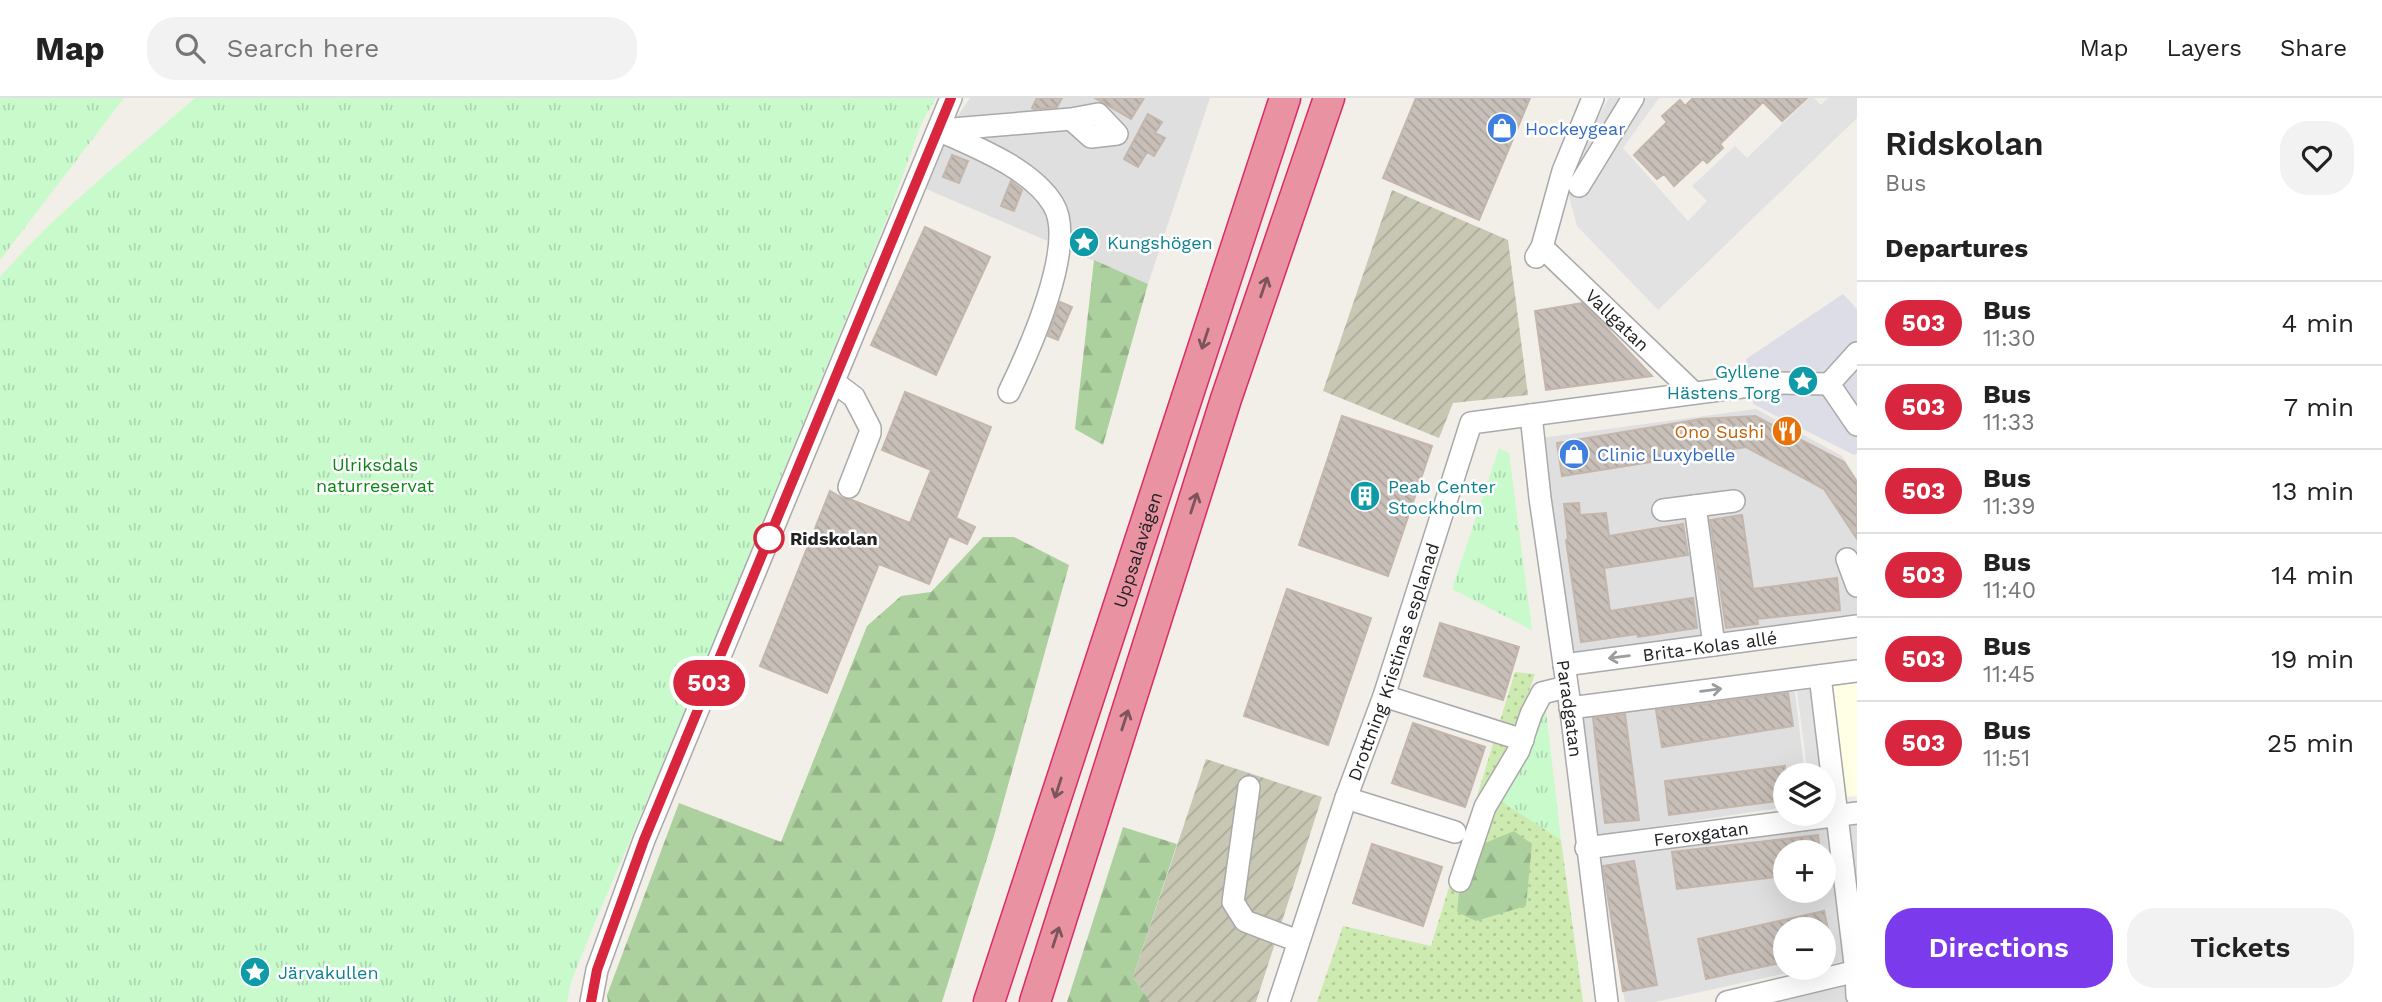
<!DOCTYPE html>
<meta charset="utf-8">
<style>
body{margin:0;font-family:"Work Sans",sans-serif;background:#f2f2f2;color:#222;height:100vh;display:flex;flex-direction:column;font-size:26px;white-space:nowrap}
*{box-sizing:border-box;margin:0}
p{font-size:23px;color:#767676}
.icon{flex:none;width:38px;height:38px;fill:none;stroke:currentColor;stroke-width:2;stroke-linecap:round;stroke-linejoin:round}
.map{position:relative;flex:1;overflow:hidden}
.details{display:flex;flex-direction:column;background:#fff;width:525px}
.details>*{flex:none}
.badge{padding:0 14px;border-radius:23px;font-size:24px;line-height:46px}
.fabs{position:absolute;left:1773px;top:665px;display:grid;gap:14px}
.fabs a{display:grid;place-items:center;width:63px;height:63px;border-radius:50%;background:#fff;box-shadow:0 7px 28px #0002;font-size:35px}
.map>.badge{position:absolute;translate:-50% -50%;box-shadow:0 0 0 4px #fff}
h2{padding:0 28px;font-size:26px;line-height:63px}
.round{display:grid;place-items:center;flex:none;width:74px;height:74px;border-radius:28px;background:#f2f2f2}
.overview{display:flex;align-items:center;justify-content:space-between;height:119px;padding:0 28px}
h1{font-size:33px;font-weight:600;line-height:52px}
.action{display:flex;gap:14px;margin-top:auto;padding:14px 28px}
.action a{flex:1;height:80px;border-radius:28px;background:#7c3aed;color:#fff;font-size:28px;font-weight:600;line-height:80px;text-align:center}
.action a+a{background:#f2f2f2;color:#222}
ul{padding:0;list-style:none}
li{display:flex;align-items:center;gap:21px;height:84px;padding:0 28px;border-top:2px solid #e0e0e0}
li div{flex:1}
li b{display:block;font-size:26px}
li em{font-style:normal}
li .badge{min-width:77px;font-weight:700;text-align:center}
header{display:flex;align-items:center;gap:42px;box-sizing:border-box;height:98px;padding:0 35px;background:#fff;border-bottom:2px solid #e0e0e0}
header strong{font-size:33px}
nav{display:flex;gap:38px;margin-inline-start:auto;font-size:24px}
.search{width:490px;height:63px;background:#f2f2f2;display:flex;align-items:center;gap:18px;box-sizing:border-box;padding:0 24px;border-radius:28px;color:#767676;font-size:26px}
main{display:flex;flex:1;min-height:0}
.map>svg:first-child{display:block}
.residential{fill:#e0dfdf;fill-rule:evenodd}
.education{fill:#ffffe5}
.construction{fill:url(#construction-furrows)}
.grass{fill:url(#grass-dots)}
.forest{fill:url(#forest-firs)}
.park{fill:url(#park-tufts)}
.parking{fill:#e2e2e2}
.plaza{fill:#dddde8}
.building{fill:url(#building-back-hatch);stroke:#c4b6ab;stroke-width:2}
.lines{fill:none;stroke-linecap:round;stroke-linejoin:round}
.minor-casing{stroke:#a9a9a9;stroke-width:24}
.highway-casing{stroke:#dc2a67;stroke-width:33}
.minor{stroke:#fff;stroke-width:21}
.highway{stroke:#e892a2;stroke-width:30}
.oneway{stroke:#7b545c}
.oneway2{stroke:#9c9c9c}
.line-casing{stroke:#fff;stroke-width:16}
.line{stroke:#d7263d;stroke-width:10}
.stop-dot{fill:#fff;stroke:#d7263d;stroke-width:3.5}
.labels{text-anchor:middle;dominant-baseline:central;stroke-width:5;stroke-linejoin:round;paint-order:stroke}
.shop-label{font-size:18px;fill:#366cbe;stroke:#fff;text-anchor:start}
.culture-label{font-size:18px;fill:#0d838f;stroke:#fff;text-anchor:start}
.street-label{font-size:18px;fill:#222;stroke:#fff}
.food-label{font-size:18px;fill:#c56008;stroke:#fff;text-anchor:end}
.park-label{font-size:18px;fill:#0c8416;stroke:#fff}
.stop-label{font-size:18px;font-weight:bold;fill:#222;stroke:#fff;text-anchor:start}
</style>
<header>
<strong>Map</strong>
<div class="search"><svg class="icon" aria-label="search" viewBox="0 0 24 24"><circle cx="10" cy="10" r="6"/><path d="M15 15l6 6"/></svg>Search here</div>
<nav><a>Map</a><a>Layers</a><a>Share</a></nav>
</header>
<main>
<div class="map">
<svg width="1857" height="904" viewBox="0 0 1857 904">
<defs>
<pattern id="construction-furrows" width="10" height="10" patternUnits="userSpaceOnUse" patternTransform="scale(1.75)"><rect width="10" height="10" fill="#c7c7b4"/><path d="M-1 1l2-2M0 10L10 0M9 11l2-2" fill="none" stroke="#abab9a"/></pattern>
<pattern id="grass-dots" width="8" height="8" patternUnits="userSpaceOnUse" patternTransform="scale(1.75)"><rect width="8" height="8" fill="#cdebb0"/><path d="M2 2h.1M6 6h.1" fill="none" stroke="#b0c997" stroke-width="1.8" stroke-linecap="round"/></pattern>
<pattern id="forest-firs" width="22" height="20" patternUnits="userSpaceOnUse" patternTransform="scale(1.75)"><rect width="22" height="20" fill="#add19e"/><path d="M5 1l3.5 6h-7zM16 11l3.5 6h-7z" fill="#95b388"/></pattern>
<pattern id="park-tufts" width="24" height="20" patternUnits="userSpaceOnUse" patternTransform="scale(1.75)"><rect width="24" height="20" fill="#c8facc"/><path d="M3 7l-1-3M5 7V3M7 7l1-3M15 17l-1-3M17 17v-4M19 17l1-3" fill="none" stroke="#acd6af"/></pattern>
<pattern id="building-back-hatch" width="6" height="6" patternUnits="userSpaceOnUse" patternTransform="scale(1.75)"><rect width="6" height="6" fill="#c7bfb8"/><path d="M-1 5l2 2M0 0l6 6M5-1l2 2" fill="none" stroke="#aba49e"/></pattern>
</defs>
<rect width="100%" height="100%" fill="#f2efe9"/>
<path class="residential" d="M970,0H1210L1148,186L926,91L955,22Z
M1756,311L1842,358L1857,381V521L1566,559L1541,340Z
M1794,586L1805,677H1785V709L1593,738L1579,616Z
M1857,722V861L1824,867V831H1785V870H1810L1655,904H1625L1597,754ZM1785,754H1824V793H1785Z
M1849,887L1857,904H1767Z"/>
<path class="education" d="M1857,585V698L1845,699L1830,589Z"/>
<path class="construction" d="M1392,92L1508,142L1528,297L1453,305L1439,340L1323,293Z
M1206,661L1322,699L1256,904H1150L1133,879Z"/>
<path class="grass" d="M1515,574L1535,576L1510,648L1488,694L1561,742L1583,904H1317L1343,828L1431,848Z"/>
<path class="forest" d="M1094,162L1148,186L1103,347L1075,331Z
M983,439H1014L1069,467L994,738L942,904H608L607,897L679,705L781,744L867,528L901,498L931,494Z
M1123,729L1177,746L1133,879L1150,904H1067Z
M1514,733L1532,746L1526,808L1476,823L1457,814L1460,786L1475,749Z"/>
<path class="park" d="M0,0H124L0,162Z
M195,0H936L922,24L888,118L680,625L593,829L571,884L567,904H0V179C60,110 127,60 195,0Z
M1499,350L1509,355L1532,532L1452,491Z
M1539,612H1546L1561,742L1496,700Z"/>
<path class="parking" d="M1609,0H1659L1623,50L1688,123L1707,103L1692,88L1735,48L1747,60L1809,0H1814L1821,7L1828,0H1857V20L1658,212L1577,128L1567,91L1579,51Z
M1830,589L1845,699L1824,702V677H1808L1797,593Z"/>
<path class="plaza" d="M1843,196L1857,211V355L1854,357L1753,306L1746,261Z"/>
<path class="building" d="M1037,0H1062L1057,9L1034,11L1032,10Z
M1095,0H1144L1131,21Z
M1416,0H1530L1479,122L1383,80Z
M1693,0H1807L1782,23L1763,4L1720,46L1723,50L1707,65L1703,61L1674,88L1664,76L1657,81L1634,57L1667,24L1662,18L1680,2L1685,8Z
M1148,16L1162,24L1155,35L1165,40L1154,58L1147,54L1138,69L1124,61Z
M952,57L968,63L959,85L943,79Z
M1011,83L1022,92L1014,113L1001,108Z
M925,129L990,159L936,277L871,247Z
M1060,204L1072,209L1058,242L1048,238Z
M1582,205L1598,221L1652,278L1546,292L1535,213Z
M905,294L991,329L956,420L975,429L967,446L949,438L929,486L879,466L827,595L760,568L830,393L844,401L852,402L910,425L931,372L882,352Z
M1342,318L1432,348L1388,478L1299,447Z
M1755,318L1844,364L1857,384V441L1824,391L1746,349L1562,378L1557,345L1701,321Z
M1579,405L1580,417L1606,415L1609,438L1683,426L1688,457L1604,470L1610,513L1693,500L1697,530L1638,539L1637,536L1581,544L1566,442L1568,441L1564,406Z
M1742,417L1753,491L1837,480L1840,512L1757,521L1758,526L1726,530L1710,422Z
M1287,491L1371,520L1328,647L1244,618Z
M1440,525L1519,549L1503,602L1424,578Z
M1788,595L1793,628L1662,649L1656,612Z
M1625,616L1639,722L1605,725L1593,620Z
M1413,625L1485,649L1465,709L1392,685Z
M1785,668V702L1669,717L1665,683Z
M1818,737L1820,754H1785V778L1677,791L1672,754Z
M1372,746L1442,769L1423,828L1353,805Z
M1634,763L1657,887L1623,893L1603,768Z
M1824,813L1828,831H1785V864L1706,881L1698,841Z"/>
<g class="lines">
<g class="minor-casing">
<g id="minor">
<path d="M938,32C975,49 1031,70 1053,106C1078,146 1028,255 1009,294"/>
<path d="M940,32L1071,21L1091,39L1117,36L1098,16L1071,21"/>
<path d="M1579,88L1633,0"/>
<path id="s1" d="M1542,149L1694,295"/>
<path d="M1536,159L1542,149L1563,73L1593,0"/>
<path d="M834,284L854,299L870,330V335L849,389"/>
<path d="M1829,286L1857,327"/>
<path d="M1829,286L1857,255"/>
<path id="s2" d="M1531,317L1540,400L1572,621L1607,904"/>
<path d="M1695,408L1714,547"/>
<path d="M1663,412L1734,403"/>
<path d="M1847,461L1857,488"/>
<path id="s3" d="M1564,567L1857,528"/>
<path d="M1820,578L1856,874L1857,898"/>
<path d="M1384,598L1523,642"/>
<path d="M1570,610L1857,573"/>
<path d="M1249,689L1233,804L1245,823L1298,843"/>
<path d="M1346,700L1455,734"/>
<path id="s4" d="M1586,750L1857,715"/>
<path d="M1460,783L1485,709L1519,652L1531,616L1542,595L1566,589"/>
<path d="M591,904L597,872L644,742L951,0"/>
<path id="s5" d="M1279,904L1346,700L1384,598L1471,325L1772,285L1829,286"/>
<path d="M1727,904L1857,873"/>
</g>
</g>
<g class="highway-casing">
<g id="highway">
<path id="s6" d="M989,904L1285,0"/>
<path d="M1035,904L1226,301L1329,0"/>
</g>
</g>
<use href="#minor" class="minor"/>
<use href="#highway" class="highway"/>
</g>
<defs><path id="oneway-shaft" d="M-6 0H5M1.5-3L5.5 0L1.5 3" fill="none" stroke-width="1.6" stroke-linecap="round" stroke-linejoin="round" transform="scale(1.75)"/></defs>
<g class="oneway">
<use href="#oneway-shaft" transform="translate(1264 189) rotate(-71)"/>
<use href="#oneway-shaft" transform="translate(1205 241) rotate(108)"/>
<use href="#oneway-shaft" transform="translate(1194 405) rotate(-72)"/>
<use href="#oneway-shaft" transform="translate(1125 622) rotate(-72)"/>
<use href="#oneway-shaft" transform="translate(1058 690) rotate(108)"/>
<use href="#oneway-shaft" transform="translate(1056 839) rotate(-72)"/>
</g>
<g class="oneway2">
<use href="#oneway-shaft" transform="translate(1619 559) rotate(173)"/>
<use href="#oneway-shaft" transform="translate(1711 592) rotate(-7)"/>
</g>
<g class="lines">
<g class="line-casing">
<path id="line" d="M591,904L597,872L644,742L951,0"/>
</g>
<use href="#line" class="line"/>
</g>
<defs>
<g id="shop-disc" transform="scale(1.575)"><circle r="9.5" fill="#3f7fe0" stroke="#fff"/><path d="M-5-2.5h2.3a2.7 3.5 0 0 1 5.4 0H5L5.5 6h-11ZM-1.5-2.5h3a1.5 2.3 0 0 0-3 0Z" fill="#fff"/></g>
<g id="sight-disc" transform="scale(1.575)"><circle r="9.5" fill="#0f9aa8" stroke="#fff"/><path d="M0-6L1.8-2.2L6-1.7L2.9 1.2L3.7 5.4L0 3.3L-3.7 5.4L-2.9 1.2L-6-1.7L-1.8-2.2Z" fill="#fff"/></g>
<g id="restaurant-disc" transform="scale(1.575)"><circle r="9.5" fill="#e8710a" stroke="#fff"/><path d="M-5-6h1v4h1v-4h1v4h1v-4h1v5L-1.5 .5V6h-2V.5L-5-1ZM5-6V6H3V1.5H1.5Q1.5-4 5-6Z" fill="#fff"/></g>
<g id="building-disc" transform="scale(1.575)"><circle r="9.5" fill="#0f9aa8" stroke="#fff"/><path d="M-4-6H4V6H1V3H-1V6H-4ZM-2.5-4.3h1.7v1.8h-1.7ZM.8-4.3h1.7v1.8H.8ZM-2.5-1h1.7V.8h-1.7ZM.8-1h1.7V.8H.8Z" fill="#fff"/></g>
</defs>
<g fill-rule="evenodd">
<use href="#shop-disc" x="1502" y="30"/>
<use href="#sight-disc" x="1084" y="144"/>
<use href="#sight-disc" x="1803" y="283"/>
<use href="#restaurant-disc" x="1787" y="333"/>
<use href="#shop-disc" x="1574" y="356"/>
<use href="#building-disc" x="1365" y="398"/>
<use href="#sight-disc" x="255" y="874"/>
</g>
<circle class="stop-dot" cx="769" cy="440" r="14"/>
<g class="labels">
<g class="shop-label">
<text x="1525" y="30">Hockeygear</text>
<text x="1597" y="356">Clinic Luxybelle</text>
</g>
<g class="culture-label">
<text x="1107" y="144">Kungshögen</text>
<text x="1780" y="273" text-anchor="end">Gyllene<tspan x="1780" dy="21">Hästens Torg</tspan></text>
<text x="1388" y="388">Peab Center<tspan x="1388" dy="21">Stockholm</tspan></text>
<text x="278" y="874">Järvakullen</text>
</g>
<g class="street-label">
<text stroke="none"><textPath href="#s1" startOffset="105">Vallgatan</textPath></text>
<text stroke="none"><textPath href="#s6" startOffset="476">Uppsalavägen</textPath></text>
<text stroke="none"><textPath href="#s3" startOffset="147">Brita-Kolas allé</textPath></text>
<text stroke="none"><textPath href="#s5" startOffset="359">Drottning Kristinas esplanad</textPath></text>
<text stroke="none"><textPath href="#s2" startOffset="296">Paradgatan</textPath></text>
<text stroke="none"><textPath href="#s4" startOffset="116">Feroxgatan</textPath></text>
</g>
<g class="food-label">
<text x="1764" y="333">Ono Sushi</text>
</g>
<g class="park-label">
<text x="375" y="366">Ulriksdals<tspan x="375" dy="21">naturreservat</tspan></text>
</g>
<g class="stop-label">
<text x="790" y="440">Ridskolan</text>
</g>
</g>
</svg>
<div class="fabs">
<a><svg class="icon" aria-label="layers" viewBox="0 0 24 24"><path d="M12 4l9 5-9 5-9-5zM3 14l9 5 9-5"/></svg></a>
<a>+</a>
<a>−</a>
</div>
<b class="badge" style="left:709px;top:585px;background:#d7263d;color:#fff">503</b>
</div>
<section class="details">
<div class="overview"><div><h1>Ridskolan</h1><p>Bus</p></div><a class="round"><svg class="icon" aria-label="heart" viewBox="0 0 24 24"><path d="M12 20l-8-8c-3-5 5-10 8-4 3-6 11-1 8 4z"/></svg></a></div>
<h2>Departures</h2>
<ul>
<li><span class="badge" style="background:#d7263d;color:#fff">503</span><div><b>Bus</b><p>11:30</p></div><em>4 min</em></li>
<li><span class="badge" style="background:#d7263d;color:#fff">503</span><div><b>Bus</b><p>11:33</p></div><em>7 min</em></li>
<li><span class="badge" style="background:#d7263d;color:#fff">503</span><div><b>Bus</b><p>11:39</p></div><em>13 min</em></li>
<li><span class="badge" style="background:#d7263d;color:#fff">503</span><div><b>Bus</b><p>11:40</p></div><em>14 min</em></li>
<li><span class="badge" style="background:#d7263d;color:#fff">503</span><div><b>Bus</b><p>11:45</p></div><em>19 min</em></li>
<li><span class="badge" style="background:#d7263d;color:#fff">503</span><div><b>Bus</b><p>11:51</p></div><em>25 min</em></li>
</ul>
<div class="action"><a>Directions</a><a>Tickets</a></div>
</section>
</main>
